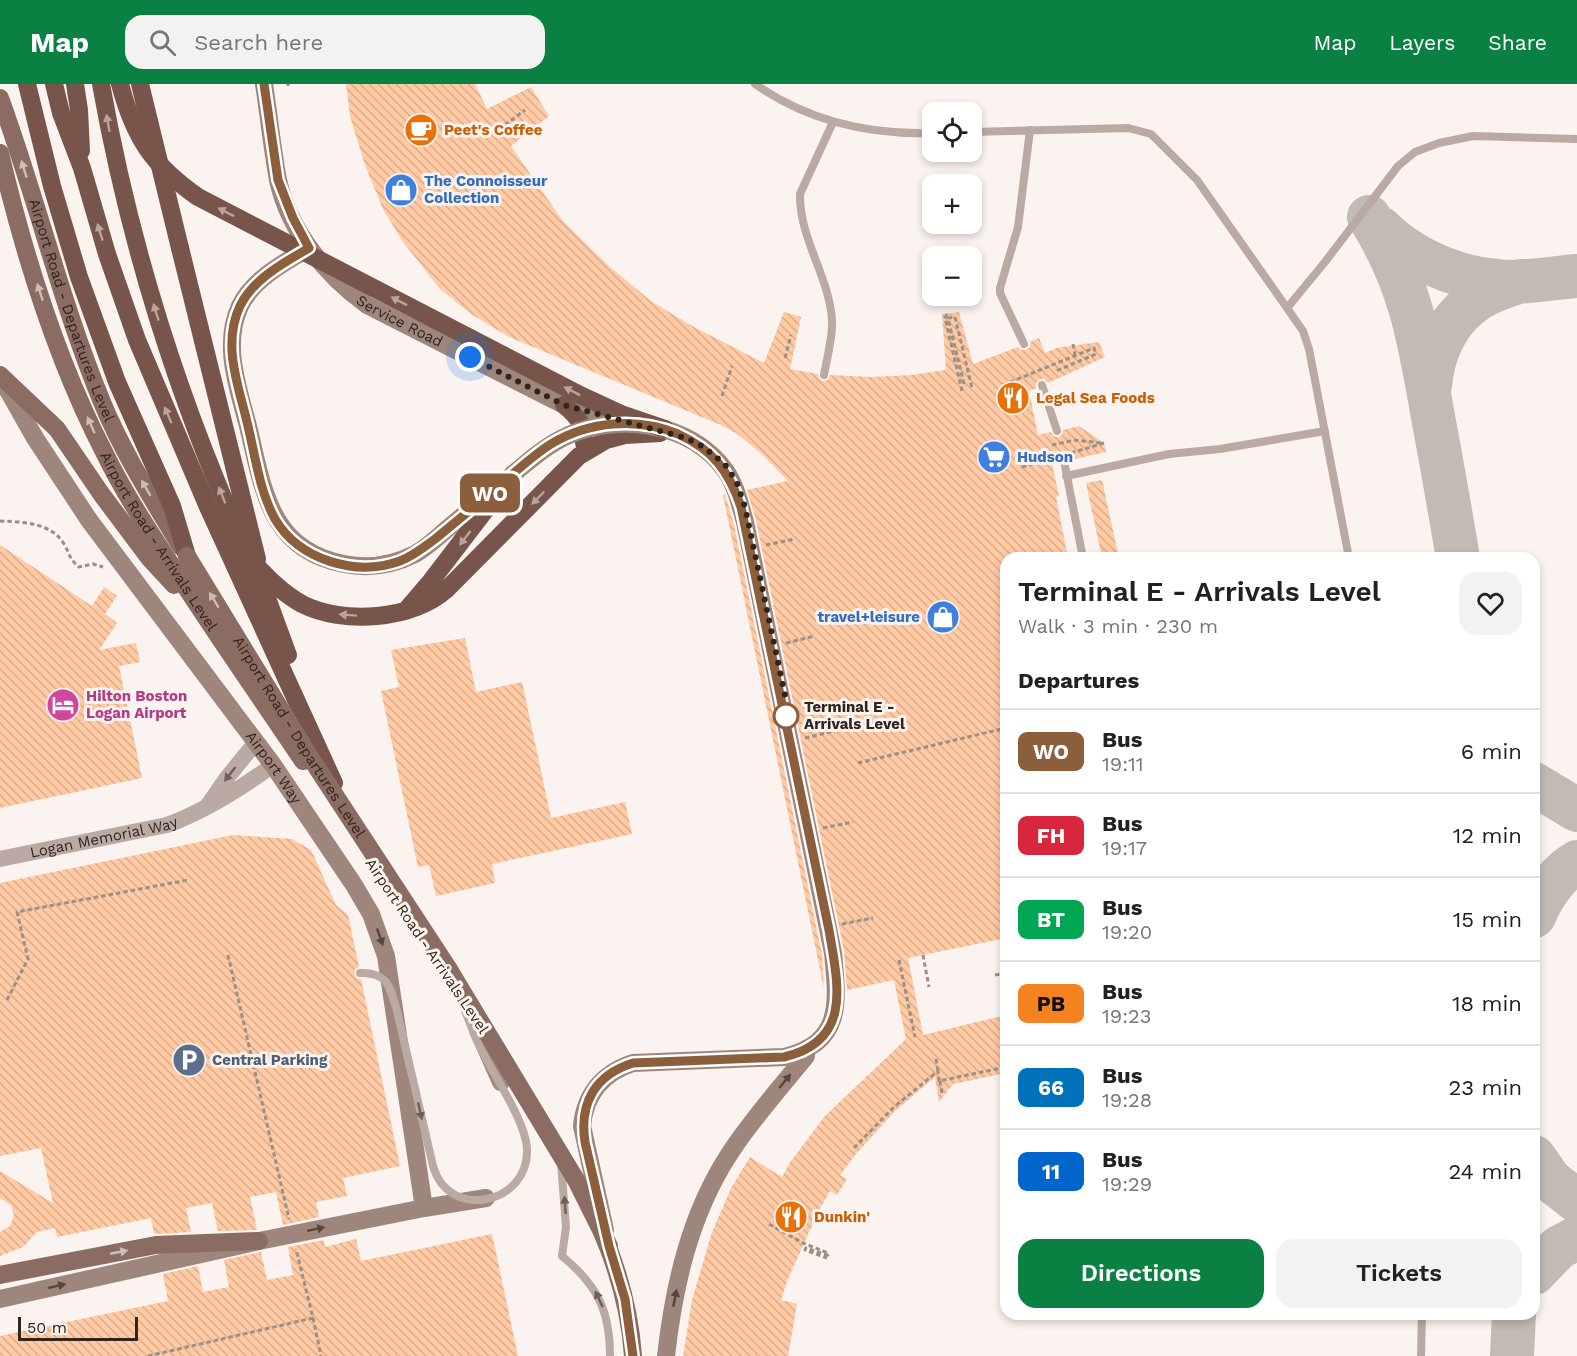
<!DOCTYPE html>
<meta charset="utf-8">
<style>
body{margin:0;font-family:"Work Sans",sans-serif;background:#f2f2f2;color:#202124;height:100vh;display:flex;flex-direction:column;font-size:22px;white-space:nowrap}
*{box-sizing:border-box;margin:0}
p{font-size:20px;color:#757577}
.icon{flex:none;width:33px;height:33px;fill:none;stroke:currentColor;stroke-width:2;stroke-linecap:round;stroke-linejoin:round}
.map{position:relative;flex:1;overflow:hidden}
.panel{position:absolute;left:1000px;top:468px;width:540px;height:768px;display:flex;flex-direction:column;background:#fff;border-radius:18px;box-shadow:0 3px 9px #0003}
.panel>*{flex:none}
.badge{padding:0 12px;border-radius:9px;font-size:21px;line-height:39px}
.fabs{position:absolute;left:922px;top:18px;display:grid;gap:12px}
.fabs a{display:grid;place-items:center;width:60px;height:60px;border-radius:12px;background:#fff;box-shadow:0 3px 9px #0003;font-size:30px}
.scale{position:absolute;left:18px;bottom:15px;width:120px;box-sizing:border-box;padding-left:6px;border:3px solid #30241b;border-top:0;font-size:16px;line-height:21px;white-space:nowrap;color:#30241b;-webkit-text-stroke:4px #faf3ef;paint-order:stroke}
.you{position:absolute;width:30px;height:30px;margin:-15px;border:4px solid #fff;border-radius:50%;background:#1a73e8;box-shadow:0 0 0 9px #1a73e833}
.map>.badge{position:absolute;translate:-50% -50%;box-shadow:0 0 0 3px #fff}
h2{padding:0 18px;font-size:22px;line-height:54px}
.round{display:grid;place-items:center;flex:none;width:63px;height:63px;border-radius:18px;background:#f2f2f2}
.headline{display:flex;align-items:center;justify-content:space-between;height:102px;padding:0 18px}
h1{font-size:28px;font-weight:600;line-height:45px}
.action{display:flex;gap:12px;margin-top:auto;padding:12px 18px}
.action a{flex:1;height:69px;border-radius:18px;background:#0b8043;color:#fff;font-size:24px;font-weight:600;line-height:69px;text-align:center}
.action a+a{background:#f2f2f2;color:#202124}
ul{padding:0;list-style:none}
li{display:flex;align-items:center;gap:18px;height:84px;padding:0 18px;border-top:2px solid #e0e0e0}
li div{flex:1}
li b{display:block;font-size:22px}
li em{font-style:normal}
li .badge{min-width:66px;font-weight:700;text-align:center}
header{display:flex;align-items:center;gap:36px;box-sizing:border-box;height:84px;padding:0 30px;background:#0b8043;color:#fff}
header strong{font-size:28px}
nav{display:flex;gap:33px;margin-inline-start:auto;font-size:21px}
.search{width:420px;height:54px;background:#f2f2f2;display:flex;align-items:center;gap:15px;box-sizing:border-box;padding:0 21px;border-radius:18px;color:#757577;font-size:22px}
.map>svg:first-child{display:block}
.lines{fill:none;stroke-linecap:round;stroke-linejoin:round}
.taxiway{stroke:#c2bab4;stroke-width:44}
.building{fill:url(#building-back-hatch)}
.path{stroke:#999089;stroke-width:3;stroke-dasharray:4.5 3;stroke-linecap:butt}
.lane{stroke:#bbaaa4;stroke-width:8}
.street{stroke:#bbaaa4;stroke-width:16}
.secondary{stroke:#9f867d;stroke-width:18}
.primary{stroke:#8a6c62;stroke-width:18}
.highway{stroke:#77554a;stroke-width:18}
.lane-bridge{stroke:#bbaaa4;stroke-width:8}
.secondary-bridge{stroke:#9f867d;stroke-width:18}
.primary-bridge{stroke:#8a6c62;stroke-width:18}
.highway-bridge{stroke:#77554a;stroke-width:18}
.oneway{fill:#b8a49c}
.oneway2{fill:#cdbdb7}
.oneway3{fill:#6f6059}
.oneway4{fill:#57463d}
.line-casing{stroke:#fff;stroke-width:14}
.line{stroke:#8b5e3c;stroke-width:9}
.walk{stroke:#30241b;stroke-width:6;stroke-dasharray:0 10.8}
.stop-dot{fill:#fff;stroke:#8b5e3c;stroke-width:3}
.labels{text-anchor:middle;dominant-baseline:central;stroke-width:6;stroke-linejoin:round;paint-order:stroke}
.food-label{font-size:15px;font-weight:bold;fill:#c56008;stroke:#faf3ef;text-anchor:start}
.shop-label{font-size:15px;font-weight:bold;fill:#366cbe;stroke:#faf3ef;text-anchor:start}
.street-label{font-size:15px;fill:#30241b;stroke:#faf3ef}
.hotel-label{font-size:15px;font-weight:bold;fill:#b23c85;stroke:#faf3ef;text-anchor:start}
.stop-label{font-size:15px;font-weight:bold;fill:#30241b;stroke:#faf3ef;text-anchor:start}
.service-label{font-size:15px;font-weight:bold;fill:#4e5e75;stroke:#faf3ef;text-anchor:start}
</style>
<header>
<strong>Map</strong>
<div class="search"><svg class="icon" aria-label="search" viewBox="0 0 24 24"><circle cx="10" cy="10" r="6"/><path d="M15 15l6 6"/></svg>Search here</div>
<nav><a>Map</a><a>Layers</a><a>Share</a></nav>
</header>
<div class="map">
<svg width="1577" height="1272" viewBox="0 0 1577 1272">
<defs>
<pattern id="building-back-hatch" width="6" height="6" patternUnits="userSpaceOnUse" patternTransform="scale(1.5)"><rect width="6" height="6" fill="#ffcaa4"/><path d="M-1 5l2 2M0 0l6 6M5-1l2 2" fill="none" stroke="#dbad8d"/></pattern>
</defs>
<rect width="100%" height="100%" fill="#faf3ef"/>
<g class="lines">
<path class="taxiway" d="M1369,133C1411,199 1420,258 1433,333C1442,380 1450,427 1458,474
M1380,144C1410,174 1455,194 1497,197C1523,200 1551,194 1577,192
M1430,301C1433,267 1448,234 1478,215C1491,206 1506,202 1521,197
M1534,700L1577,726
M1534,832C1543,811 1557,790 1577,778
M1534,1073L1550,1096L1577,1117
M1534,1189L1558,1164L1577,1154
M1512,1272L1514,1230"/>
</g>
<path class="building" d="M346,0H475L487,25L531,3L549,32L511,62L562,136L610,183L651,217L692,242L764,279L784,228L801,233L790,285L818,290L819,295L823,297L828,296L830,291L871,293L911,291L946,286L942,230L959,228L973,280L1018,263L1021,266H1026L1030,263V258L1039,254L1045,269L1056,264L1099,258L1105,273L1048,299L1044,295H1040L1036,299V304L1029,307L1038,351L1051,348L1053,352L1058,353L1062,351L1063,346L1079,342L1104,359L1106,368L1070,376L1067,371H1062L1058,374V379L1052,380L1059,412L1056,413L1068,474H1006V854L908,874L923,951L1006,931V989L953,1000L939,1018L935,993L894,1028L856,1070L840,1091L847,1095L837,1111L830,1107L818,1128L787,1197L781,1216L797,1220L788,1272H683L692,1216L711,1151L731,1104L750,1073L782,1093L791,1077L825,1032L906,955L894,896L847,906L844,867L756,436L747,406L788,397L763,371L736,349L721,341L509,253L471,230L440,205L403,158L383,125L365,81L350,32Z
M1102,396L1119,474H1102L1086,399Z
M725,410L734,441L822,871L824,905L723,411Z
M0,461L92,522L104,503L117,512L105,530L117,539L99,566L136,559L140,578L119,582L142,694L0,724Z
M465,554L476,608L522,598L551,734L625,718L632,750L492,780L495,799L436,812L429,781L418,783L381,607L399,603L391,566Z
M233,751L292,755L311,766L336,821L348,831L359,883L355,885L354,889L356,894L361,895L400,1082L343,1094L347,1112L316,1118L319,1133L283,1141L276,1108L250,1113L257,1146L218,1147L212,1119L186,1124L191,1148L154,1150L151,1134L57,1153L55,1144L37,1148L23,1163L0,1172V1148L10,1142L14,1132L11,1121L0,1114V1087L53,1119L41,1064L0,1072V799Z
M492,1150L518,1272H0V1252L168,1217L163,1190L198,1182L203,1208L229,1203L224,1176L261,1168L267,1196L293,1191L288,1163L324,1156L325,1163L356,1155L361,1177Z"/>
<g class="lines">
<path class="path" d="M288,0V2
M505,41L525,26
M947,230L945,234L962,307
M1073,260L1075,271
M785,274L791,251
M964,300L948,234L955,233L972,304
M1003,301L1094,264L1096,270L1056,287
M722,312L732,282
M1052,361L1075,356L1102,359
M1071,369L1104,359
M1022,383L1053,374
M0,437C22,438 51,438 64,460C70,470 69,475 79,483L93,480L103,483
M766,461L795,455
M786,559L815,552
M805,654L835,647
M858,679L1006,644
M823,744L853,738
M842,840L873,834
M228,871L289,1135
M923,871L929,903
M899,876L915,953
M995,891L1006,889
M7,916L28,875L17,828L188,796
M936,975L938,987
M940,997L942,1010
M854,1064L894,1023L938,987L939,997L1006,983
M769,1140L803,1159L828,1169V1171L806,1164L805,1166L827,1174
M313,1234L321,1272
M148,1272L313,1234L296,1165"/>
<path class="lane" d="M755,0C808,37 870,51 933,49
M972,48L1128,44L1151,50L1197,96L1287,224
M1024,260L1000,209V204L1018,143L1030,46
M824,291C827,273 833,254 832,236C829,192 799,154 800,110L833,38
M1042,301L1057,347
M1064,377L1083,474
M1066,392L1169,370L1220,365L1325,347
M1349,474L1309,265L1303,247L1287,224L1325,178L1398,82L1415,68L1439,59L1473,52L1577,55
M561,1079L566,1143L562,1172C597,1201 610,1226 610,1272
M1421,1272L1422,1230"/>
<g class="street">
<path d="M208,721L226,695L256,658"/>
<path id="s1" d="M0,775L167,741C205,727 240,705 273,681"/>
</g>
<g class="secondary">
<path id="s2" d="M264,0C269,32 272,64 278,96C289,147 326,191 367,221L564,321L626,338"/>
<path d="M309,164C285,178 253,195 240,222C222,261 238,303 248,342C263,404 269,466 344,480C368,485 393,481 415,470C426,464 437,454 447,445C465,430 482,416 500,401"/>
<path id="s3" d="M1,294L35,354L89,436L273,681L354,801L371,830L386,872L424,1124"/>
<path d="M478,946L501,998"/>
<path d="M0,1215L259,1157L424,1124L486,1114"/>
<path d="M666,1272C674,1201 690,1130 730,1069C752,1035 780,1004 806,972"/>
</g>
<g class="primary">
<path id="s4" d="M0,14C37,115 61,219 102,318C123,369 153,416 181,463"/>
<path id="s5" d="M0,69C24,171 56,275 104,368C124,409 149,447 174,485C216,550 260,613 303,677"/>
<path d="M0,291L57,345L102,411L150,475L174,501"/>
<path d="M602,1148C619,1188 630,1229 633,1272"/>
<path d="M0,1191L156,1161L259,1157"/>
</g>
<path class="highway" d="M27,0L52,102L79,193L117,298L172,422L187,472
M54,0L61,29L82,84L107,170L137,256L208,423L334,699
M75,0L79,26L81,67
M140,0L180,164
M564,321C577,332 586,342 584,359
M253,478C268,494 282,509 302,520C343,541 412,536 447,505L579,372L606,356L625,351L660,349
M263,503L288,571
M407,525L431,497L513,390"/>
<path class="lane-bridge" d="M360,889C388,888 390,903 397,927L433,1082C449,1138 530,1120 527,1064C525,1037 496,995 483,969C476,956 471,941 465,927"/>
<path class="secondary-bridge" d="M513,390C530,376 548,360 569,351C621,329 691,339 725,386C736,401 740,421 745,438L833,869C838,919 843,959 784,973L633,979C602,989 585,1011 582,1042L605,1146"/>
<path class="primary-bridge" id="s6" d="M187,472L308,670L448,884L576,1096L609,1162"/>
<path class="highway-bridge" d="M101,0C132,174 187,343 263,503
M120,0C134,53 152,81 198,113L582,312L621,330L665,345
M180,164L257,475"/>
</g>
<defs><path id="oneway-solid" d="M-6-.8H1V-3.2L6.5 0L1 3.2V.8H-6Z" transform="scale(1.5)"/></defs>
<g class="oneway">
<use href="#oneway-solid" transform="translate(108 39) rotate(-100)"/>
<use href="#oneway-solid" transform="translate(226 128) rotate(-153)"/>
<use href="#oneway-solid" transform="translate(100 148) rotate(-107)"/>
<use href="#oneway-solid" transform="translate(399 217) rotate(-153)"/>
<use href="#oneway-solid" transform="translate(156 228) rotate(-107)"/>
<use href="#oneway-solid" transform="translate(572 307) rotate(-153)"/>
<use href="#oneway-solid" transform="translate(168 331) rotate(-113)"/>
<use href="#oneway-solid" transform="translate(222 411) rotate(-112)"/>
<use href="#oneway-solid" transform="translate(538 414) rotate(134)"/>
<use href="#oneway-solid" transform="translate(465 454) rotate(128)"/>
<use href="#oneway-solid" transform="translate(348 531) rotate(-176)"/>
</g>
<g class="oneway2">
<use href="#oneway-solid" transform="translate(24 85) rotate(-107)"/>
<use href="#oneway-solid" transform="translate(40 208) rotate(-108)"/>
<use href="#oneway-solid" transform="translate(91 341) rotate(-114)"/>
<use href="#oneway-solid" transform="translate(146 404) rotate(-120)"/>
<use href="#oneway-solid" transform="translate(214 516) rotate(-121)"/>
<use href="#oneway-solid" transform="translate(119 1168) rotate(-11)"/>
</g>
<g class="oneway3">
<use href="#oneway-solid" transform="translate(230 690) rotate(128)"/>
<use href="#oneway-solid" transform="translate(420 1027) rotate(78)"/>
<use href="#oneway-solid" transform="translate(565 1121) rotate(-94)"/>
<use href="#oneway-solid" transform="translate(599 1215) rotate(-115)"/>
</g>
<g class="oneway4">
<use href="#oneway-solid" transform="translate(380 853) rotate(71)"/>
<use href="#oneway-solid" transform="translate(785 997) rotate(-51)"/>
<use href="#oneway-solid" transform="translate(316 1145) rotate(-12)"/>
<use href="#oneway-solid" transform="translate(57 1202) rotate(-13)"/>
<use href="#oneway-solid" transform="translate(675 1214) rotate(-79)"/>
</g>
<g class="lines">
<g class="line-casing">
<path id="line" d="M264,0L278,96L293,134L309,164C285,178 253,195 240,222C222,260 238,300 247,338C255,370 259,406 275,435C299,476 356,493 400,477C413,472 423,464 435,455C456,438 477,420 498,403C515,388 532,372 551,360C589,337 637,333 678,350C713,366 729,387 741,423L829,846C838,900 853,957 784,973L633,979C595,991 579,1019 585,1058L609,1162L625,1215L633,1272"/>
</g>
<use href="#line" class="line"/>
<path class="walk" d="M470,273L564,321L686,354L700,361L714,371L727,383L737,399L745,423L789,630L786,632"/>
</g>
<defs>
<g id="cafe-disc" transform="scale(1.725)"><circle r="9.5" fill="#e8710a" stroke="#faf3ef"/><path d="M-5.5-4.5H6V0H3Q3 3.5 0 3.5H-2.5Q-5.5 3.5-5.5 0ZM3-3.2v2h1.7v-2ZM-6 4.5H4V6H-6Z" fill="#fff"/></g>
<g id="shop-disc" transform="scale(1.725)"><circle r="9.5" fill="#3f7fe0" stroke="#faf3ef"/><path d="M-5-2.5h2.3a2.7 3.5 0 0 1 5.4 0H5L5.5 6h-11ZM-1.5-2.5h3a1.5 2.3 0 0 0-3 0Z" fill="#fff"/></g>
<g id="restaurant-disc" transform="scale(1.725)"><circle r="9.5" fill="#e8710a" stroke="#faf3ef"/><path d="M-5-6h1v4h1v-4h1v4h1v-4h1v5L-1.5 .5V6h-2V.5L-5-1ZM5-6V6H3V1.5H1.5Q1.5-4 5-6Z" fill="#fff"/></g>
<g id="supermarket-disc" transform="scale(1.725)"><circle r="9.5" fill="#3f7fe0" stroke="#faf3ef"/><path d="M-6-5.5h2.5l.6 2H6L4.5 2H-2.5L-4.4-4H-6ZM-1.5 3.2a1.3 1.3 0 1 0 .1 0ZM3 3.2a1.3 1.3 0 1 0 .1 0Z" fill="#fff"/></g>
<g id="hotel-disc" transform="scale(1.725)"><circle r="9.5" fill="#d1479c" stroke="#faf3ef"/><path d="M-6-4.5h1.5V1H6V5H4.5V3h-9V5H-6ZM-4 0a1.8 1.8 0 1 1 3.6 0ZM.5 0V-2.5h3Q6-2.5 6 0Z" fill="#fff"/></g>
<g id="parking-disc" transform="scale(1.725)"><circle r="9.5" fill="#5c6f8a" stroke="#faf3ef"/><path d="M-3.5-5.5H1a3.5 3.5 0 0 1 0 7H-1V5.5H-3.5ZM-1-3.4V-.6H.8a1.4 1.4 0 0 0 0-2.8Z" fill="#fff"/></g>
</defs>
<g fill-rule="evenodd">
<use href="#cafe-disc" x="421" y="46"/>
<use href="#shop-disc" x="401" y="106"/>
<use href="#restaurant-disc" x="1013" y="314"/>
<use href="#supermarket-disc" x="994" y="373"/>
<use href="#shop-disc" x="943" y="533"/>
<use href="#hotel-disc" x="63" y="621"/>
<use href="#parking-disc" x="189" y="976"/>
<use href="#restaurant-disc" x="791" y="1133"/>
</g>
<circle class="stop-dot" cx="786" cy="632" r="12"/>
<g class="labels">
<g class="food-label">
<text x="444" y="46">Peet's Coffee</text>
<text x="1036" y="314">Legal Sea Foods</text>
<text x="814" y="1133">Dunkin'</text>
</g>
<g class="shop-label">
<text x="424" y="97">The Connoisseur<tspan x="424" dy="17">Collection</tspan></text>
<text x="1017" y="373">Hudson</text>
<text x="920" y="533" text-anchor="end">travel+leisure</text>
</g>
<g class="street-label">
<text stroke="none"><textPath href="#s4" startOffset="224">Airport Road - Departures Level</textPath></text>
<text stroke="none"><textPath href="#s2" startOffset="290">Service Road</textPath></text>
<text stroke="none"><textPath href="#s5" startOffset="422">Airport Road - Arrivals Level</textPath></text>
<text stroke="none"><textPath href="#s6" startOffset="213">Airport Road - Departures Level</textPath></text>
<text stroke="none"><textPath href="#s3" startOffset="476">Airport Way</textPath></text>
<text stroke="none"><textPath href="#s1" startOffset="106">Logan Memorial Way</textPath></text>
<text transform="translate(427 862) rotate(56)">Airport Road - Arrivals Level</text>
</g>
<g class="hotel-label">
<text x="86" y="612">Hilton Boston<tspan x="86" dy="17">Logan Airport</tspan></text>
</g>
<g class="stop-label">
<text x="804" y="623">Terminal E -<tspan x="804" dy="17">Arrivals Level</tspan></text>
</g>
<g class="service-label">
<text x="212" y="976">Central Parking</text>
</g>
</g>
</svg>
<div class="fabs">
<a><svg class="icon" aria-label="locate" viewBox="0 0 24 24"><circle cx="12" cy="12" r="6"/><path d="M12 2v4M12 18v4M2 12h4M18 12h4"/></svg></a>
<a>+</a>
<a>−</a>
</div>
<div class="scale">50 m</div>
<div class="you" style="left:470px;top:273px"></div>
<b class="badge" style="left:490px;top:409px;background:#8b5e3c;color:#fff">WO</b>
<section class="panel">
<div class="headline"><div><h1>Terminal E - Arrivals Level</h1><p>Walk · 3 min · 230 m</p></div><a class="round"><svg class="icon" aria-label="heart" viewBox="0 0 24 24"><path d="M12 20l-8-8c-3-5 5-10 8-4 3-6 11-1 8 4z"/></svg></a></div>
<h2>Departures</h2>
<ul>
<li><span class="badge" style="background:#8b5e3c;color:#fff">WO</span><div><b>Bus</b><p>19:11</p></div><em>6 min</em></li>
<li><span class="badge" style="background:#d7263d;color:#fff">FH</span><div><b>Bus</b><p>19:17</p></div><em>12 min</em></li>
<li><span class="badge" style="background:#00a651;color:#fff">BT</span><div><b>Bus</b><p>19:20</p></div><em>15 min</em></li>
<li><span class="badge" style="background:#f58220;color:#111">PB</span><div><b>Bus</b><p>19:23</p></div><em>18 min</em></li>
<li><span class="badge" style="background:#0072bc;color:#fff">66</span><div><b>Bus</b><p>19:28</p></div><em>23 min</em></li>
<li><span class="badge" style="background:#06c;color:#fff">11</span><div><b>Bus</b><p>19:29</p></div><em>24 min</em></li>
</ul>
<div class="action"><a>Directions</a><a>Tickets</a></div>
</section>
</div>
